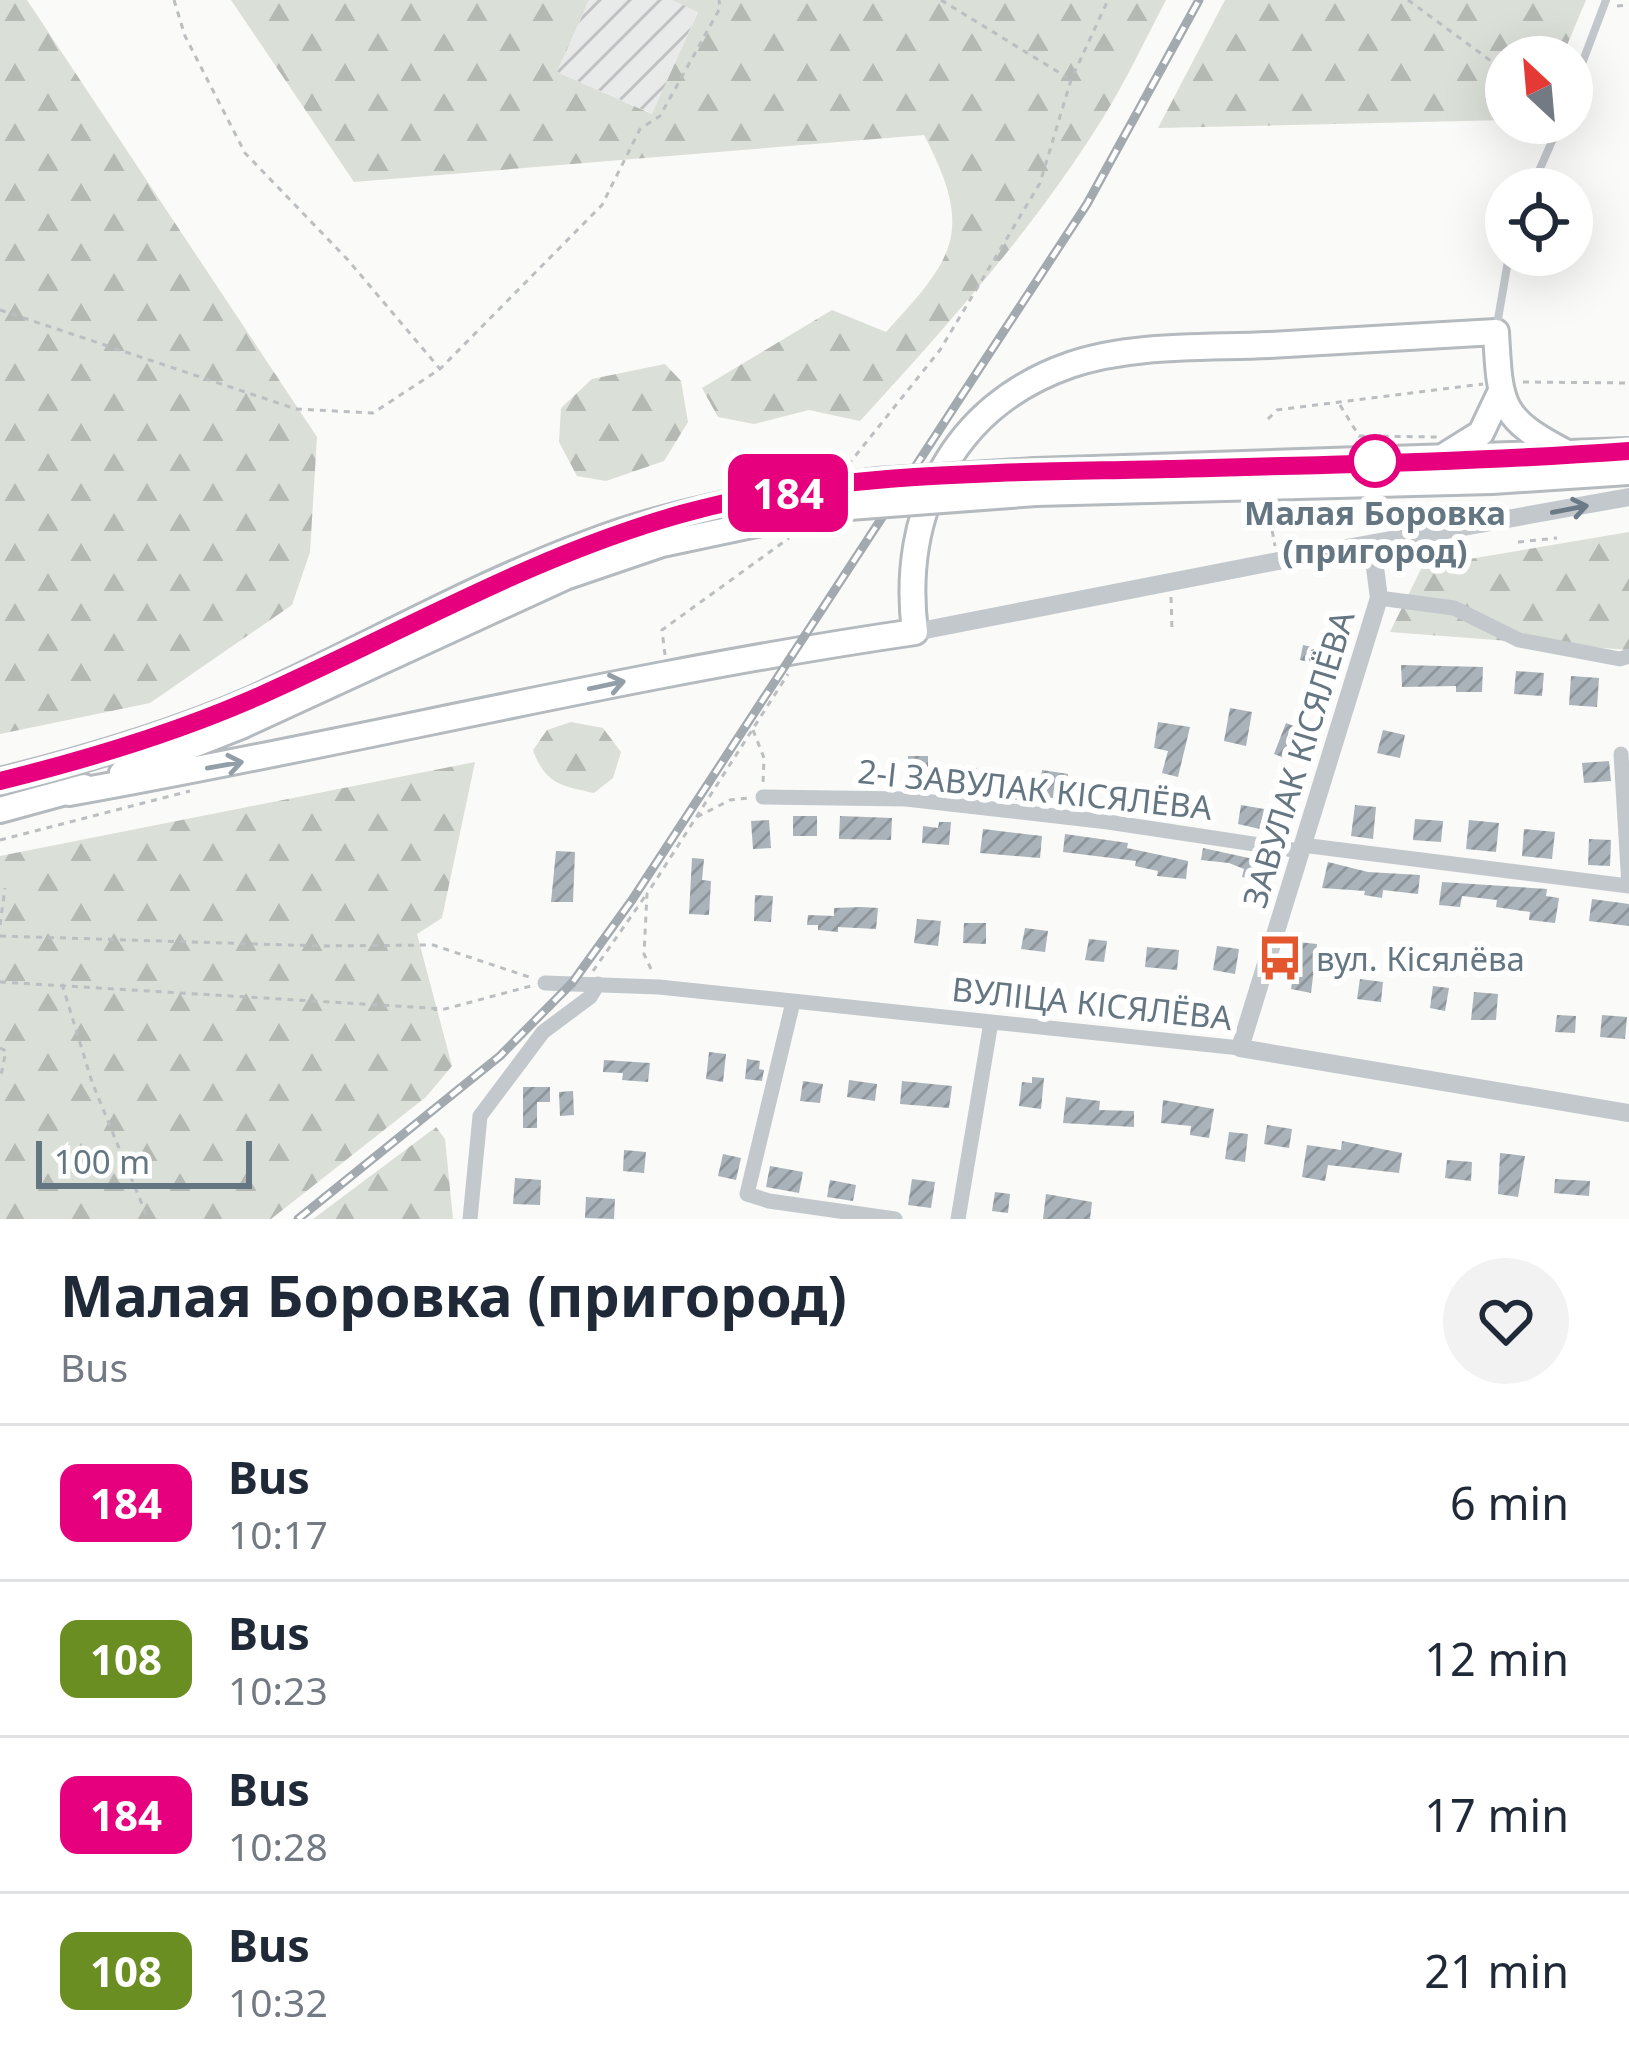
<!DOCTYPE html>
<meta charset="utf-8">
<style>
body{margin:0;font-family:"Noto Sans",sans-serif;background:#f2f2f3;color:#1f2937;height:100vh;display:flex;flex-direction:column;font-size:45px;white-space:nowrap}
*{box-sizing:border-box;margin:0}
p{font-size:39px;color:#747a83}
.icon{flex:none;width:66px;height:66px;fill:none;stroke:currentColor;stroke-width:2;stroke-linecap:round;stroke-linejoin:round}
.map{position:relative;height:1219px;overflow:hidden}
.sheet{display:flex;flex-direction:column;background:#fff;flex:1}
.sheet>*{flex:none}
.badge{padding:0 24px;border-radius:18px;font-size:42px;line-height:78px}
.needle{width:78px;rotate:334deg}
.fabs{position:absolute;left:1485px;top:36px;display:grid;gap:24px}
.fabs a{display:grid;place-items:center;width:108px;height:108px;border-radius:50%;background:#fff;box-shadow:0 12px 48px #0002;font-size:60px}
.scale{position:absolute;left:36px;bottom:30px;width:216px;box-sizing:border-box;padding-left:12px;border:6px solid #657683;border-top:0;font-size:33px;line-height:42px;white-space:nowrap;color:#657683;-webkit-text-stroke:9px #fff;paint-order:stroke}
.map>.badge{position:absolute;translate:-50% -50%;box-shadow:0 0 0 6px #fff}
.round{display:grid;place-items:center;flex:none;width:126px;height:126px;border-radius:63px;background:#f2f2f3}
.overview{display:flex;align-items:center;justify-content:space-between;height:204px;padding:0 60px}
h1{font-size:57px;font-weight:700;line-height:90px}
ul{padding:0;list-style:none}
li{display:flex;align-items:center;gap:36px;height:156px;padding:0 60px;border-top:3px solid #e0e1e3}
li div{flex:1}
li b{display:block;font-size:45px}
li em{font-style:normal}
li .badge{min-width:132px;font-weight:700;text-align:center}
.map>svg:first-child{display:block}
.industrial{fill:url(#industrial-furrows)}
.forest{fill:url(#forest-firs)}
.building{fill:url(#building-hatch)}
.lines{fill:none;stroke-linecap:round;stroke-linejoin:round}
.primary-casing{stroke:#b5babe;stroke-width:30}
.path{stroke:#bbbfc2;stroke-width:3;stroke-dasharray:6 6;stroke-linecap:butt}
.service{stroke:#c3c8cc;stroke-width:8}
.minor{stroke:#c3c8cc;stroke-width:15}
.tertiary{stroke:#c3c8cc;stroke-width:18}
.primary{stroke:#fff;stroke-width:24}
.rail-casing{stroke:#a2aab0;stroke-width:9}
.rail{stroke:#fff;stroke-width:4.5;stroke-dasharray:14;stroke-linecap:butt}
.primary-bridge-casing{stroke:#b5babe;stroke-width:30;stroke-linecap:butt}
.primary-bridge{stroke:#fff;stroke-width:24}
.oneway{stroke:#6a7a87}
.oneway2{stroke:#939fa8}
.line-casing{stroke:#fff;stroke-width:27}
.line{stroke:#e6007e;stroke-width:18}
.stop-dot{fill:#fff;stroke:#e6007e;stroke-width:6}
.labels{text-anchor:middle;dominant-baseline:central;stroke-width:12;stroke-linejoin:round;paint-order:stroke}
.stop-label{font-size:33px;font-weight:bold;fill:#657683;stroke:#fff}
.street-label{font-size:33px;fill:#657683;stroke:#fff}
.poi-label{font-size:33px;fill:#657683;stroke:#fff;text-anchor:start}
</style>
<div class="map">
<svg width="1629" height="1219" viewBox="0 0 1629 1219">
<defs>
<pattern id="industrial-furrows" width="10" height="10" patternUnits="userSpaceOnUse" patternTransform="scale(3)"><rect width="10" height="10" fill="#e8e9e9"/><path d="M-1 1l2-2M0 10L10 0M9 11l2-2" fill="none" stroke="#c0c1c2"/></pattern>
<pattern id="forest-firs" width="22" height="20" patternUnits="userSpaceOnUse" patternTransform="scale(3)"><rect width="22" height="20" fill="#dadfd7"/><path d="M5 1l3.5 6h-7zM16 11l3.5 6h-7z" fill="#b4b9b4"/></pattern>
<pattern id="building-hatch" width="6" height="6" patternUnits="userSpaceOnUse" patternTransform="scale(3)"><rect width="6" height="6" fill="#aab3b9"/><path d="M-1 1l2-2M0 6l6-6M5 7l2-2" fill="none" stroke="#8e969c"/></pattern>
</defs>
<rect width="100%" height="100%" fill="#fafaf8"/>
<path class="industrial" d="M589,0H672L698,11L653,114L557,72Z"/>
<path class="forest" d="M0,0H27L317,437L310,552L292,605L150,703L0,734Z
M231,0H589L557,72L652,114L698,12L672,0H1166C1145,40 1125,83 1101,121C1033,230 946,327 860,421L809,410L754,424L718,417L702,388L832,310L886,332C954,258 975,232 924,135L354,182Z
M1225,0H1586L1562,57H1506V120L1158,128Z
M665,364L681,381L688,422L664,461L606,481L577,476L559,442L561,408L592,379Z
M1629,532V650L1390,632L1422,567Z
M571,722L603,728L621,752L613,778L594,793C562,786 545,784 533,750L547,730Z
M475,762L442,918L417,934L452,1066L426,1097L271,1219H0V856Z
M436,1127L445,1139L453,1219H313Z"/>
<path class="building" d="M1303,645L1332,652L1328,667L1300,660Z
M1401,665L1483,667L1482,692H1456V686L1402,687Z
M1516,671L1544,673L1542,696L1514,694Z
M1571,676L1599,678L1597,707L1569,705Z
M1230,708L1252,712L1246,746L1224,741Z
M1158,722L1190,727L1178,777L1162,773L1168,751L1154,748Z
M1286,723L1306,731L1295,762L1274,754Z
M1383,730L1405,735L1400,758L1377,753Z
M908,756H928V784L908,783Z
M1609,761L1611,781L1584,783L1582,763Z
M948,763L977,768L973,790L944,785Z
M1042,770L1068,774L1064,800L1022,793V800L1010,799L1011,792L1001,790L1002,781L1040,784Z
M1241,805L1264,809L1260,829L1238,824Z
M1355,805L1376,807L1373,839L1351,836Z
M793,816H817V836H793Z
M840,816L892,818L891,840L839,839Z
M1415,819L1443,821L1441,842L1413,840Z
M769,820L771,848L753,849L751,821Z
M1469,820L1499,823L1496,852L1466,849Z
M939,822H951L949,845L922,843L923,826L938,828Z
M983,829L1042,836L1040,858L980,853Z
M1524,829L1555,832L1552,859L1522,856Z
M1065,834L1128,843L1127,848L1188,861L1186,879L1157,876L1158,871L1135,866L1136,861L1063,852Z
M1589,839L1611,840L1610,866L1588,865Z
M1203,848L1267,862L1263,881L1242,877L1244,869L1229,863L1201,860Z
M556,851L575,852L573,902H551Z
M692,858L704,859L702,880L711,881L709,915L689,914Z
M1328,862L1368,872L1420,875L1418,894L1383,890L1382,898L1364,895L1365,891L1322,888Z
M1442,882L1547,889L1546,896L1559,898L1555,923L1529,920L1530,912L1496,907L1497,900L1462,896L1460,907L1439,905Z
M755,895L773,896L771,922L754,921Z
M1592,899L1629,904V926L1589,921Z
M861,907L878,908L876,929L838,927V932L818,930V925H807L808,915L834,916V908Z
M917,919L941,921L938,946L914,943Z
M964,923H986V944L963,943Z
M1025,928L1048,931L1045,952L1021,949Z
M1089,939L1107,941L1104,962L1085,960Z
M1298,942L1317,944L1311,993L1291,989Z
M1217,946L1239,949L1235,974L1213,970Z
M1147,947L1179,950L1177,970L1145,967Z
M1360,979L1383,982L1381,1002L1357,999Z
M1433,986L1449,988L1445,1011L1430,1008Z
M1474,992L1498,994L1496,1020H1471Z
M1557,1015L1576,1016L1575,1033L1555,1032Z
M1602,1015L1627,1017L1625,1039L1600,1037Z
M709,1052L726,1054L723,1082L706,1079Z
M747,1059L760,1061L759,1069L764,1070L762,1081L745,1079Z
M604,1060L650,1063L648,1082L622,1080L623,1073L603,1072Z
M1032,1077L1044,1078L1041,1109L1019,1106L1022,1082L1032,1083Z
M849,1080L877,1084L875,1101L847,1097Z
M803,1081L823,1084L820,1103L800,1101Z
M902,1081L952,1086L949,1108L900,1104Z
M523,1087H550V1102H537V1128H523Z
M573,1091L574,1115L560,1116L559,1092Z
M1066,1097L1100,1101L1099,1110L1134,1111V1127L1063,1123Z
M1163,1100L1214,1109L1209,1138L1190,1135L1191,1126L1161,1123Z
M1267,1125L1292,1129L1289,1148L1264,1144Z
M1229,1132L1248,1134L1245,1162L1225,1159Z
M1342,1141L1402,1153L1399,1173L1328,1165L1325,1181L1302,1177L1307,1145L1341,1150Z
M624,1150L646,1152L644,1173L623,1171Z
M1500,1153L1525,1156L1518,1197L1498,1194Z
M723,1154L741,1158L736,1180L718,1176Z
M1447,1160L1472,1162L1471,1181L1445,1178Z
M770,1166L803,1172L799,1193L766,1187Z
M515,1178L541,1180L540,1205L513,1204Z
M912,1179L935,1182L931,1208L908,1205Z
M1555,1179L1590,1181L1589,1196L1554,1193Z
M830,1180L856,1185L853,1201L827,1197Z
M995,1192L1010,1194L1008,1213L992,1211Z
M1046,1194L1092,1202L1090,1219H1043Z
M586,1197L615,1199L614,1219L585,1218Z"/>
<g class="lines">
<g class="primary-casing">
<path id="primary" d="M1441,458L1481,433L1501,391
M1035,471L1629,451
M1036,493L1492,481L1629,472
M122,773L241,726L565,577L662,544L766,522
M0,781C85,760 170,735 251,700C364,649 472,586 589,543C646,521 705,508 765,496
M69,793C352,743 631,673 915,632C900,513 952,406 1070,365C1131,344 1204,348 1269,345C1345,341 1420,336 1496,332C1500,407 1500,418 1567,453
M0,810L84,787"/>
</g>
<path class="path" d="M174,0L185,36L245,153L348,260L440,369
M941,0L1068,78
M1408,0L1506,72
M1617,6L1629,5
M0,310L296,409L373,413L440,369L602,205L640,129L660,116L720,8L719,0
M1523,382L1629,383
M1340,405L1359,436L1439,437
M1268,419L1277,410L1483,384
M848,465L940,350L1040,183L1071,80L1108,0
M1270,519L1275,546
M1518,542L1557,538
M1171,597L1172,630
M665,655L662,630L789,538
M753,730L764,758L763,784
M697,817L730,800L749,798
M0,840L190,791
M0,925L5,888
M0,936L320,946L433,945L532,978
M651,969L644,954L647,894L788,674
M593,971L646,895
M0,982L445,1009L531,986
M62,984L92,1082L148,1219
M0,1048L6,1051L0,1080"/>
<path class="service" d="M1572,90L1606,0
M1531,189L1560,123
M1497,325L1509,255"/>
<path class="minor" d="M1379,598L1454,608L1519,640L1620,659L1629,656
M763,797L906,799L1108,822L1300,851
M1302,845L1629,886L1621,754
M545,983L659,987L1240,1048
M793,1002L747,1194L769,1201L895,1219
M470,1219L480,1116L543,1032L590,997L598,984
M958,1219L991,1022"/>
<path class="tertiary" d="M1372,545L1379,598L1240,1048L1629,1113
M915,632L1319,553L1629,497"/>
<use href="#primary" class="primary"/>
<g class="rail-casing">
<path id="rail" d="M298,1219L500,1056L572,983L632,900L1087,204L1199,0"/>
</g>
<use href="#rail" class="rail"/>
<g class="primary-bridge-casing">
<path id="primary-bridge" d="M765,496L877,481L1035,471
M766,522L849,507L1036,493"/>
</g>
<use href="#primary-bridge" class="primary-bridge"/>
</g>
<defs><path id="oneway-shaft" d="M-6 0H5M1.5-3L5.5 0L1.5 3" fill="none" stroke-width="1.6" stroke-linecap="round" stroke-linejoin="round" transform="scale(3)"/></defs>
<use class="oneway" href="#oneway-shaft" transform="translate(1570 509) rotate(-11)"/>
<g class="oneway2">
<use href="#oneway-shaft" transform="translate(607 685) rotate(-12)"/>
<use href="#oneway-shaft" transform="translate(225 765) rotate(-10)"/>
</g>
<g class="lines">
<g class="line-casing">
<path id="line" d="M0,781C85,760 169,735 250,700C394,637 528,557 681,514C838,470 1006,473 1167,469C1321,465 1476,462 1629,451"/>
</g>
<use href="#line" class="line"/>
</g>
<defs>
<g id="bus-bare" transform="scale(3.6)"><path d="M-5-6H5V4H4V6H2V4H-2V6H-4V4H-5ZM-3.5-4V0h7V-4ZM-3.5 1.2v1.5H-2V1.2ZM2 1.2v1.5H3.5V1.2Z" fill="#e4572e" stroke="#fff" stroke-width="2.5" paint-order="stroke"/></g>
</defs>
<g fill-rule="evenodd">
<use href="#bus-bare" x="1280" y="958"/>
</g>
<circle class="stop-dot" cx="1375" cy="461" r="24"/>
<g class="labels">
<g class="stop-label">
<text x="1375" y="512">Малая Боровка<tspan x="1375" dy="38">(пригород)</tspan></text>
</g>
<g class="street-label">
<text transform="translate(1298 759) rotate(-73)">ЗАВУЛАК КІСЯЛЁВА</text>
<text transform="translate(1035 789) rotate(6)">2-І ЗАВУЛАК КІСЯЛЁВА</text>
<text transform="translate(1092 1003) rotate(6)">ВУЛІЦА КІСЯЛЁВА</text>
</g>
<g class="poi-label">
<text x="1316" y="958">вул. Кісялёва</text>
</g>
</g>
</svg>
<div class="fabs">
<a><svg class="needle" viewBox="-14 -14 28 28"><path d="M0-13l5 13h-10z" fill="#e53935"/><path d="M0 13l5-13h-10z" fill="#747a83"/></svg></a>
<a><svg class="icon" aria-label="locate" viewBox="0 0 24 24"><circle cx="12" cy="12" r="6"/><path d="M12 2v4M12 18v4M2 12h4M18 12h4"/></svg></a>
</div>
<div class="scale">100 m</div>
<b class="badge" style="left:788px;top:493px;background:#e6007e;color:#fff">184</b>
</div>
<section class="sheet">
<div class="overview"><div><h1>Малая Боровка (пригород)</h1><p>Bus</p></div><a class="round"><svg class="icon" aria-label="heart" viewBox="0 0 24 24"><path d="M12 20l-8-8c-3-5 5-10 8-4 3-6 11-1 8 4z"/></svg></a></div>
<ul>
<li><span class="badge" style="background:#e6007e;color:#fff">184</span><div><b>Bus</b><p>10:17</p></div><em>6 min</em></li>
<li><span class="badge" style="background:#6b8e23;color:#fff">108</span><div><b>Bus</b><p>10:23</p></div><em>12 min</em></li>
<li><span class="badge" style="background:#e6007e;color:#fff">184</span><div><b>Bus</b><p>10:28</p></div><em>17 min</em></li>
<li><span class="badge" style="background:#6b8e23;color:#fff">108</span><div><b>Bus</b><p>10:32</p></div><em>21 min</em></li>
</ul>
</section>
